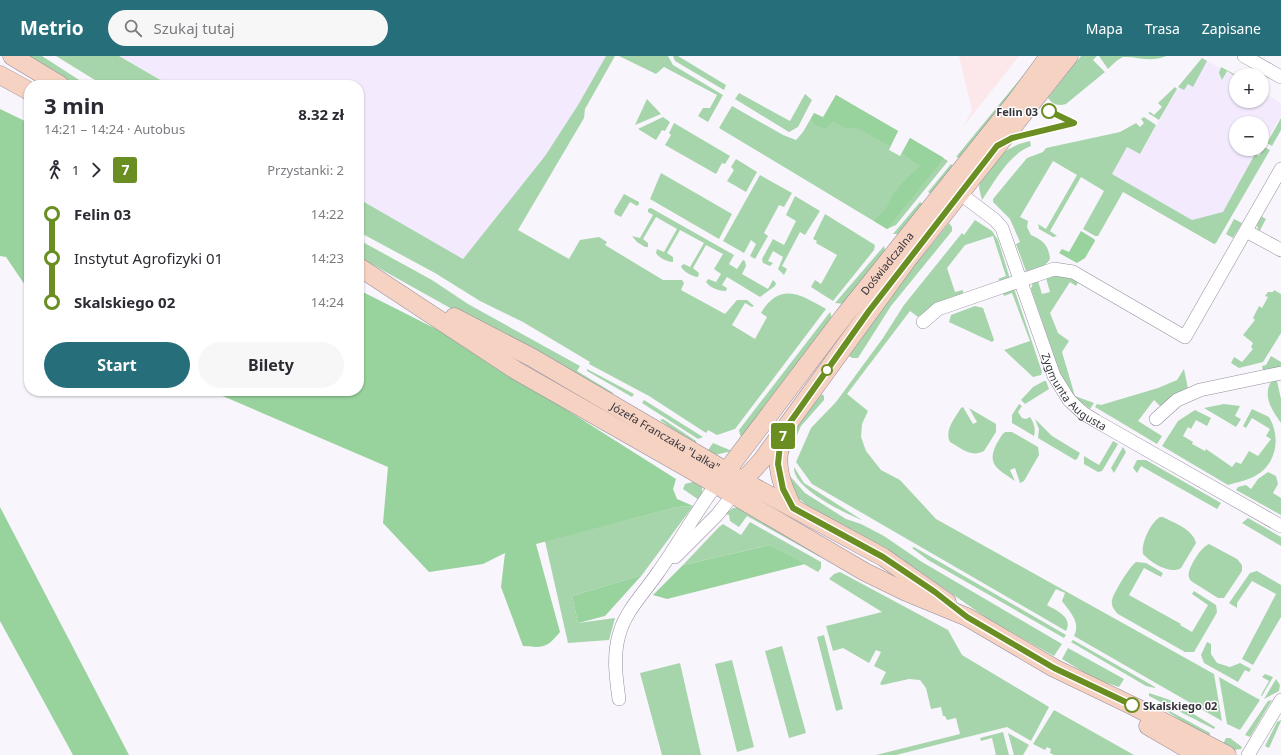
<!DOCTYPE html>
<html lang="pl">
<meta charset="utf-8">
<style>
body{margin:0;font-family:"Noto Sans",sans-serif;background:#f7f7f7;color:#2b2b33;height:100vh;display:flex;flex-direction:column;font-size:15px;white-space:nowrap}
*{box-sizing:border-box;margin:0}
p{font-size:13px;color:#7c7c81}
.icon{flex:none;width:22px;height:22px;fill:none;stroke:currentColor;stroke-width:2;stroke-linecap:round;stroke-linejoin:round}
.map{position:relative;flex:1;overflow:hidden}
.side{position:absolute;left:24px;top:24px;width:340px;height:316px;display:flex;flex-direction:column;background:#fff;border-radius:16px;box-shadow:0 1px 3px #0004}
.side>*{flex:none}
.badge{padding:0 8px;border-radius:3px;font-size:14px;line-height:26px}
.fabs{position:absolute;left:1229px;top:12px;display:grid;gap:8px}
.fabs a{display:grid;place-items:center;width:40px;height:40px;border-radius:50%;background:#fff;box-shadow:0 1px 3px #0004;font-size:20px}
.map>.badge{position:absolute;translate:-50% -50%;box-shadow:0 0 0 2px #fff}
.legs{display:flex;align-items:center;gap:6px;height:44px;padding:0 20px;font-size:13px}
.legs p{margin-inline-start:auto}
.summary{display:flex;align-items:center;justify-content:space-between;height:68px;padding:0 20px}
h1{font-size:22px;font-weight:700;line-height:30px}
.primary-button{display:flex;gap:8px;margin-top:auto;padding:8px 20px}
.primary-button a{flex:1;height:46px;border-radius:24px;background:#266e7a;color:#fff;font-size:16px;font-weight:700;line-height:46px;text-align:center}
.primary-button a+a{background:#f7f7f7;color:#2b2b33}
ul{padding:0 20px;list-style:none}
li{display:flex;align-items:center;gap:14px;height:44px;font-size:15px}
li i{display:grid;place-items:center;width:6px;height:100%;margin:0 5px;background:currentColor}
li i::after{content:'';width:10px;height:10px;margin:-5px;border:3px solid;border-radius:50%;background:#fff}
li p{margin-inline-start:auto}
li:first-child i{background:linear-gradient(#0000 50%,currentColor 0)}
li:last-child i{background:linear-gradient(currentColor 50%,#0000 0)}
header{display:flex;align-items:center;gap:24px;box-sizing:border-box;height:56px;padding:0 20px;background:#266e7a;color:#fff}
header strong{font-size:19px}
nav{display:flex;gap:22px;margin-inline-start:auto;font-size:14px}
.search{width:280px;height:36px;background:#f7f7f7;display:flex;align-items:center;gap:10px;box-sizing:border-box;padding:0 14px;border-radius:22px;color:#7c7c81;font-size:15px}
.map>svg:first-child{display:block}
.built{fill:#f3eafe}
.education{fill:#fce7ea}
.green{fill:#a7d5ab}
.forest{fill:#98d29d}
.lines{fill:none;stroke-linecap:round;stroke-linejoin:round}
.street-casing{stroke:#958d9e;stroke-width:14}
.secondary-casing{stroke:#958d9e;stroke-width:19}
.street{stroke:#fff;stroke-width:13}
.secondary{stroke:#f5d2c1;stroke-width:18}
.line-1-casing{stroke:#fff;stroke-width:9}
.line-1{stroke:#6b8e23;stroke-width:6}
.stop-1-dot{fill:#fff;stroke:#6b8e23;stroke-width:2}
.labels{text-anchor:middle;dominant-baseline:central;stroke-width:3;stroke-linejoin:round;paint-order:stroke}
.stop-label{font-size:11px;font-weight:bold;fill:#37343b;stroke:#fff;text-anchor:end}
.street-label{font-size:11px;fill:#37343b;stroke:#fff}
</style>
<header>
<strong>Metrio</strong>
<div class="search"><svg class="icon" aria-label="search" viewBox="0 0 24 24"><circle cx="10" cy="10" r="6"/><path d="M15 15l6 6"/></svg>Szukaj tutaj</div>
<nav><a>Mapa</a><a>Trasa</a><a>Zapisane</a></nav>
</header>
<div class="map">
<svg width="1281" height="699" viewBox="0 0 1281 699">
<rect width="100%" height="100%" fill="#f8f5fc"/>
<path class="built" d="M119,0H606L578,49L545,100L463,203L359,143V29H169Z
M1202,2L1236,21V45H1262V36L1281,47V60L1262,93V67H1236V93H1262L1212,176L1112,118L1127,91L1140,98L1183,24Z"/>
<path class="education" d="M959,0H1019L963,71L972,54Z"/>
<path class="green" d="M28,0H42L87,29H74Z
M56,0H119L169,29H103Z
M606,0H615L585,53L584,62L518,174L569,203L580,184L599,181L607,186L605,189L663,224H682L684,227L681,234L725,258L737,244H747L754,250L752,251L745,247L732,269L755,283L767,261L761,257C780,225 801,239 826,253L735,373L717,379L708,374L706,377L649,340L589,308L590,306L523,266L480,245L435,217L359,176V143L463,203L545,100L578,49Z
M619,0H668L673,9L723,39L708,66L698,60L703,52H710L717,39L664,11L656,18Z
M673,0H678L726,29L724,34L675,5Z
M1039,0H1043L960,102L956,101Z
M1081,0H1097L1093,4L1105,16L1066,48C1058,50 1053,49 1048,42Z
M1099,0H1166C1151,7 1137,0 1123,1C1118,3 1112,9 1108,13Z
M1202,2L1207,5L1193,31L1188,28L1184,34L1178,31Z
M1221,11L1236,19V21L1227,15L1222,24L1219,17Z
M1175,31L1177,33L1159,64L1148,57L1150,56L1154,59L1162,51L1158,47Z
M739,37L790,65L805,38L812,44L798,71L789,76L735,43Z
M836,39L898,75L889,94L900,100L910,82L948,105L896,169L887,173L719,72L732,50L783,79L796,84L803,76L814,57L823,61Z
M647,43L661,58L635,69Z
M663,61L670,66L665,75L662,74L656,84L638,73Z
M1144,61L1156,69L1140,98L1127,91L1112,118L1192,164L1223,156L1255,98L1259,100L1264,91L1270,94L1216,187L1214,188L1123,136L1098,180H1095L1083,173L1104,135L1081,121L1050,175L1057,180L1053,181L1039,173L1038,168L1046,173L1077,119L1053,105L1020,161L1028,165L1027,171L1031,179C1043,184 1049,190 1050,203C1045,211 1035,217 1026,215L1016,188L1020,186L1010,163L993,146V143L1027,102L1043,96L1046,92L1120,76L1136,67L1140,71L1144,67L1141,63Z
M1281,62V74L1272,90L1267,87Z
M674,67L730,100L725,108L722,107L716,118L665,89L671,79L669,77Z
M1030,85L1031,90C1009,98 995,125 982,144L979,132L980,124L1003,96L1019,88Z
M736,103L757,116L746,136L727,125L734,114L731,111Z
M951,108L953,110L933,140L928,136Z
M661,117L732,158L719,183L650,143Z
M760,119L792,137L784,151L779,149L764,177L768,180L755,203L750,200L756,188L751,184L744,197L723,185Z
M624,138L639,146V148L637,150L630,146L621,161L615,158L614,155Z
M795,140L820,155L805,179L800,176L782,210L787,213L784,219L778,213L783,201L773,195L768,205L773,207L770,210L763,207L762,203L773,183L784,189L796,165L786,159Z
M920,146L926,150L899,178H893Z
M651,152L734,199L729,208L737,213L743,204L745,205L746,210L742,218L768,233L773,224L776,227L775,230L760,241L727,221L722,229L727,232L726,235C719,235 710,232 706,226L708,223L716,226L721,218L714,213L723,198L706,189L693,212L699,217L698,221C693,221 682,215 681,210L684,208L690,211L704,187L680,174L667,197L673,201V206C667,206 658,201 656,197L657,193L664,196L677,173L656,161L643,183L648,187V191H645L637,186L632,180L640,182L653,159L648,156V153Z
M825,158L875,189L874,194L833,245L811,231L815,224L821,228L837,199L816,187L817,185L813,183Z
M1259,159L1266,163L1259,176L1256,167Z
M1234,163L1242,167L1233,182L1226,178Z
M975,164L992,175L998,184L1010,223L1002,226L998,223L1006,220L993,180L965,189L947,212L955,236L963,234V238L936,249L918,261L910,255L847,338L868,355L862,368L861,381L866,395L881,414L900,424L936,463L1214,618L1222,665L1074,580C1081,566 1070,556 1062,545L1065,537L1056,533L1047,549C1057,555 1073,561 1066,575L812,428L796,406L811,372L836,346L883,282L904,249L962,177L964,179Z
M949,167L952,171V175L891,250L858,302H852L849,300C876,252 915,210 949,167Z
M359,184L432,224L468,248L580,310L577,315L615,338L593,332L359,201Z
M884,190L886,199L844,248L835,247Z
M1048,217L1080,223L1076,230L1070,226L1050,257L1058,277L1069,285L1062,296L1075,340L1094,347L1090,353L1073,340L1062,323L1031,233L1033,226L1038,225L1042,238L1050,236L1046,222Z
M1014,232L1042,316L1041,319L1033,321L1004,294L1030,285L1012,237L1004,240L1003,237Z
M1274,234L1281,238V277L1263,306L1239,312L1231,307L1234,301L1242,306L1253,293L1251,291L1253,287L1243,279L1255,264L1253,262L1259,250L1262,252L1268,241L1265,240L1268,236H1273Z
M975,250L983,252L994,284L992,286L949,266L951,259Z
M830,256L832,262L743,382L740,379L739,374Z
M1271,300L1281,306V311L1263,315L1262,310L1266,309Z
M587,313L634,338L632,341L587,315Z
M1184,313L1188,333L1160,350L1154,344L1138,365L1162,380L1157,388L1095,351L1097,348L1101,349L1158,332L1177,324Z
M1281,321V324L1277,325L1281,343V367C1273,356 1262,340 1271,326Z
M1044,325H1046L1049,333L1025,348L1021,344L1033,331Z
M822,338L824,340V344L801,370L789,397L782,405L793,374Z
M644,344L703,381L698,383L642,347Z
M1019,348L1022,350L1018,356L1022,362L1026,363L1030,361C1034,367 1036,373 1034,380L1012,367V359Z
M1224,348L1240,350L1235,360L1241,363L1236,371L1204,352Z
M963,351L973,368L977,366L969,352L996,368V376L984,395C971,402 961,392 950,386C944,374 955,362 961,352Z
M1252,353C1257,356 1264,358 1269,361C1281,381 1277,408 1255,420C1246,425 1237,426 1228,429L1162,390L1178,365L1195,354L1211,362L1207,370L1196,364L1191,373L1188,371L1183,380L1193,386L1192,388L1205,395L1206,393L1232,411L1236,406L1241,408L1249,395L1258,400L1271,383L1266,380L1270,373L1252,362L1246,372L1243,370Z
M663,363L696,385L697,392L660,364Z
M1035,363L1052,380L1080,397L1077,403L1075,404L1038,382L1039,373Z
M1005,376H1012L1038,391L1039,399L1024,425L1020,427L1015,412L1010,414L1015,425C1000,414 986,410 996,389C999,384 1001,379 1005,376Z
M1113,385L1118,388L1102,415L1098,416L1084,408V400L1099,409Z
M713,387L732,395L715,399L706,397Z
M1123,391L1126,396L1114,417L1111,412Z
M1137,404H1146L1221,447L1217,453L1141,410L1137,417L1133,412Z
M794,411L804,427L862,464C846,458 792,432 794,411Z
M1268,416L1276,420L1278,428L1273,437L1281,442V459L1236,434L1238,431L1246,429L1251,433L1258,423Z
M789,419L805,437L846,463L861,468L884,480L922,506L1062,588L1054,600L991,565L899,501L809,451L792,437Z
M694,423C703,428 705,435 699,444L683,433L685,428L693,426Z
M693,450L642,519L572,540L578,567L615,562L609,584L568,587L545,485L677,451Z
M742,451L819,496L820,501L747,460L739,471L730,465L729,459L725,458L733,452Z
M1160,461H1163C1174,467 1193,473 1196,487L1181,512C1171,519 1151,507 1143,498C1141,488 1150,467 1160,461Z
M1248,462L1281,481V490L1242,467Z
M750,466L821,506V512L818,516L770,489L683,509L719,471L723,468L741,479Z
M1209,488L1237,503L1242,509V515L1224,542H1218L1191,525C1189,522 1188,519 1189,516C1191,508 1201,491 1209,488Z
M914,491L1066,579L1064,582L928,504L912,492Z
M1136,506L1146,507L1163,517L1161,521L1144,512L1129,539L1181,568L1180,569L1192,576L1208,549L1192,538L1194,535L1216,549L1217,556L1215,560L1194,596H1185L1118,558C1114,554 1111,550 1112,544C1114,536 1130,510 1136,506Z
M1257,515L1281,529V561L1253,609L1242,603L1276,538L1252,525L1237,547V552L1229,547L1250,517Z
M840,516L948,574L962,599L1049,651L1031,685L1007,671L896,699H876L960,678L956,662L947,664L945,660H943L941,651L931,653L926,632L920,624L909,623L882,629L880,628L886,616L874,610L881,596L876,594L869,607L843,592L833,595L826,570L882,556L829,523L834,518Z
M824,579L843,653L836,655L817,581Z
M1073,584L1155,631V632L1146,630L1071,586Z
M1207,586L1211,588V598L1217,607L1230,611L1240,607L1251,613L1249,616L1245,614L1238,626L1204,607L1201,599Z
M782,590L806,677L789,682L765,595Z
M1068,592L1124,623L1119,631L1095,623L1062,603Z
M732,604L754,691L737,696L715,608Z
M680,607L701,699H662L640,617Z
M1265,618L1273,621L1262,640L1261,639L1269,625L1262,621Z
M1219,621L1260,644L1240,674L1227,668Z
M1276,623L1280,629L1279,635L1264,643Z
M1149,637L1170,644L1215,671L1214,673L1149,640Z
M1272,644L1250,681L1245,679L1268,645Z
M1166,653L1210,677L1209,683L1165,654Z
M1054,654L1134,699H1054L1050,697L1051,693L1047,691L1045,694L1033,688Z
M1281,664V665L1269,692L1265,690L1277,666Z
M1003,676L1009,699H996L992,682L981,685L980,682Z
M1008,677L1029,689L1023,699H1014Z
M1226,682H1230L1242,691L1241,693L1234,694L1222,690Z"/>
<path class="forest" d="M836,39L898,75L890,90L857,72H845L833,65L825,73L815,69L811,63L814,57L823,62Z
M0,53L29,67V235L6,201L0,200Z
M910,82L944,102L887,173L874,165L887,151L892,140L904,125L920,110L902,97Z
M1081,175L1094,183L1095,185L1085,202L1077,207L1059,197L1062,193L1069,196Z
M359,234L450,280L676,423L673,433L677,443L693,450L677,451L536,488L560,576C547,592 543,592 523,590L501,531L505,497L483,508L429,516L383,467L388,411L211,335H359Z
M0,451L129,699H73L0,565Z
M770,489L805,508L667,543L653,539L683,509Z
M642,519L605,560L578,567L572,540Z"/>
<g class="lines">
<g class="street-casing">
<g id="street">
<path d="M1244,0L1281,21"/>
<path id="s1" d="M954,133L995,164L1002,172L1054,320L1069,344L1083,357L1096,365L1281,470"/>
<path d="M1246,175L1281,194"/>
<path d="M923,266L938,253L1054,213L1073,216L1185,281L1281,113"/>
<path d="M1156,363L1177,344L1200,334L1281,317"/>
<path d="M675,501L717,459L739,431"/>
<path d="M619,643C616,622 613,600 619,579C625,555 645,536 659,515C679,487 695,457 716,429"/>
<path d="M1248,699L1281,644"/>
</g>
</g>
<g class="secondary-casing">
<g id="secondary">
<path d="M12,0L60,29"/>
<path d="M0,19L29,35"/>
<path d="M359,211L517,315L691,414L865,516L906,536L967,561L1054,612L1135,651L1227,699"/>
<path id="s2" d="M454,261L531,301L743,425L883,501L947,546"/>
<path d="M783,381C773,407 781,428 793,452"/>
<path id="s3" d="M719,425L844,260L1016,45L1049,0"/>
<path d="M733,428L743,425L762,404L908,203L1069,0"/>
<path d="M1148,670L1198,699"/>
</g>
</g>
<use href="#street" class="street"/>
<use href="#secondary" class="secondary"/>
</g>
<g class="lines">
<g class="line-1-casing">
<path id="line-1" d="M1049,55L1074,67L1012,82L997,90L869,255L786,372L780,389L778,408L783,433L793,452L883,501L935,536L967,561L1054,612L1132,649"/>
</g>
<use href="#line-1" class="line-1"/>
</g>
<g class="stop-1-dot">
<circle cx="1049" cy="55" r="7"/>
<circle cx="827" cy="314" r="5"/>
<circle cx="1132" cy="649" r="7"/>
</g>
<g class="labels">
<g class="stop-label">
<text x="1038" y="55">Felin 03</text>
<text x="1143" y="649" text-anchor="start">Skalskiego 02</text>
</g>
<g class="street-label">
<text stroke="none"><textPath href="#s3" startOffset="275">Doświadczalna</textPath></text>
<text stroke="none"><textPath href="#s1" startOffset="244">Zygmunta Augusta</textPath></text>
<text stroke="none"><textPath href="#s2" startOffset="243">Józefa Franczaka "Lalka"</textPath></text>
</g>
</g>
</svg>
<div class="fabs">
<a>+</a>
<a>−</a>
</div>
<b class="badge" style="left:783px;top:380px;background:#6b8e23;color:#fff">7</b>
<section class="side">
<div class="summary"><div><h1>3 min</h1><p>14:21 – 14:24 · Autobus</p></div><b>8.32 zł</b></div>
<div class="legs"><svg class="icon" aria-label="walk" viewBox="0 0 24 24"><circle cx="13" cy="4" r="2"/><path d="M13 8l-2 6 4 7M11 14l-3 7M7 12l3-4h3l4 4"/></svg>1<svg class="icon" aria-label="forward" viewBox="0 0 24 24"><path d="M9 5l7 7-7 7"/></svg><b class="badge" style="background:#6b8e23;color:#fff">7</b><p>Przystanki: 2</p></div>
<ul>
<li><i style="color:#6b8e23"></i><b>Felin 03</b><p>14:22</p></li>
<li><i style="color:#6b8e23"></i><span>Instytut Agrofizyki 01</span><p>14:23</p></li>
<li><i style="color:#6b8e23"></i><b>Skalskiego 02</b><p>14:24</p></li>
</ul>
<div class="primary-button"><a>Start</a><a>Bilety</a></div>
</section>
</div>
